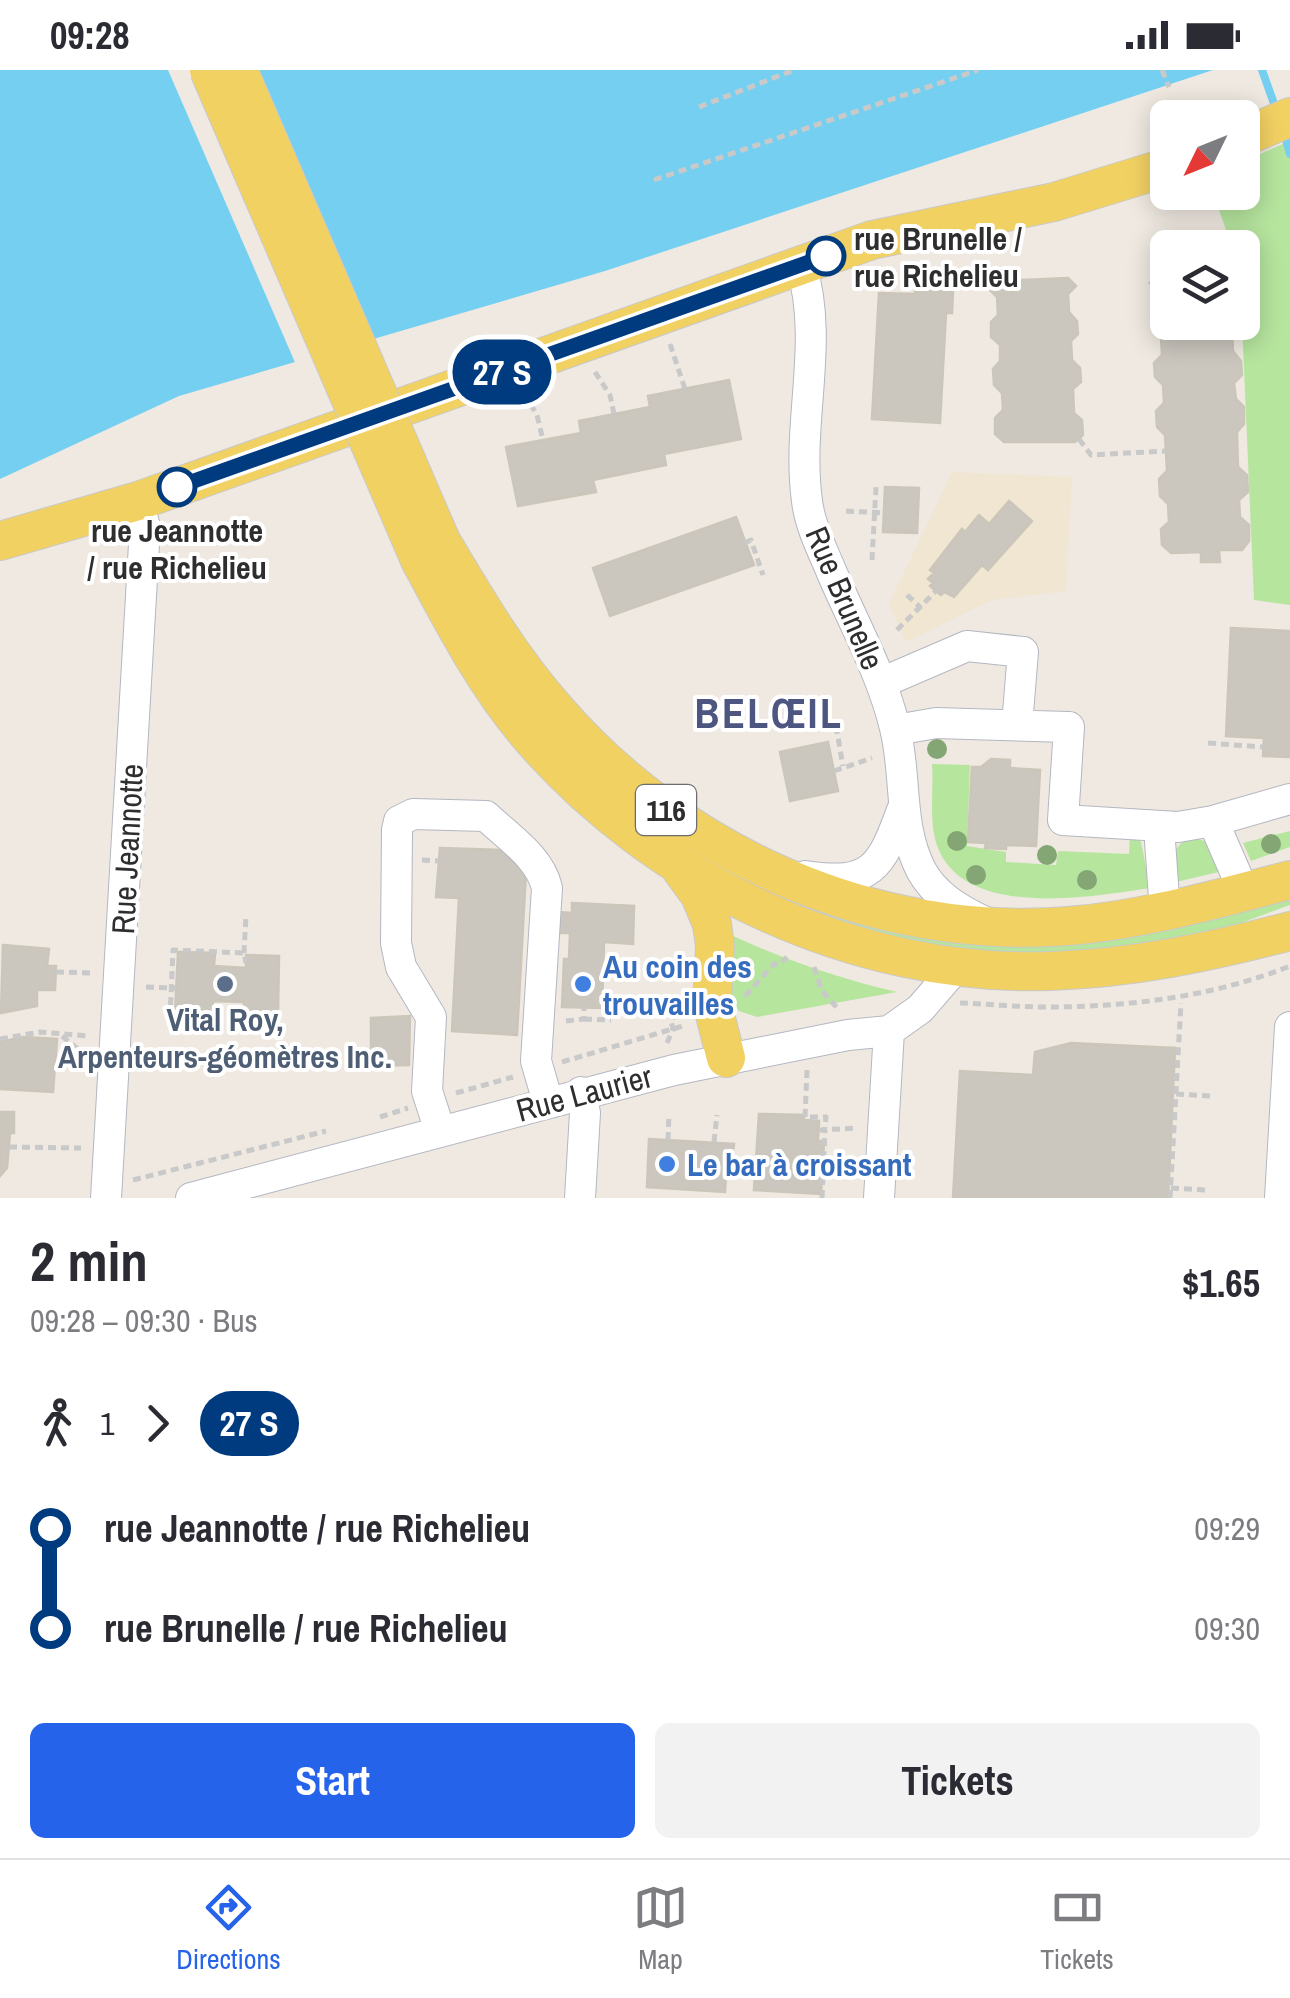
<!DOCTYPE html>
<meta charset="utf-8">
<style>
body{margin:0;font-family:"Archivo Narrow",sans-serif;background:#f2f2f3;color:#2b2b33;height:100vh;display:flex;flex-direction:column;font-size:38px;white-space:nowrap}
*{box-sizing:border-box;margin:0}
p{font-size:32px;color:#7c7c81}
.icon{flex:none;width:55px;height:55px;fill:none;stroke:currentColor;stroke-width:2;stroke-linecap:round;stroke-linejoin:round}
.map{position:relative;height:1128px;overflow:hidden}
.sheet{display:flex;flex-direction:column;background:#fff;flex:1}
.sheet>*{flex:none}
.badge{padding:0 20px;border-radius:32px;font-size:35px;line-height:65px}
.needle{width:65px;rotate:227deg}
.fabs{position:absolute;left:1150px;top:30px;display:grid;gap:20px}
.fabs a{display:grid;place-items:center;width:110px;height:110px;border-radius:15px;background:#fff;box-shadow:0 5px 25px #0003;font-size:50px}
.map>.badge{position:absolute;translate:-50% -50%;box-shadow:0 0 0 5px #fff}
.legs{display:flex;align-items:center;gap:15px;height:110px;padding:0 30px;font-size:32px}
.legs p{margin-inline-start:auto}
.headline{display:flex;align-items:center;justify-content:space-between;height:170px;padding:0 30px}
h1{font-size:55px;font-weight:700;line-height:75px}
.button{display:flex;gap:20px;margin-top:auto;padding:20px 30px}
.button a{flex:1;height:115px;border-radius:15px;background:#2563eb;color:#fff;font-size:40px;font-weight:700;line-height:115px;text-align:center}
.button a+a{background:#f2f2f3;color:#2b2b33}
ul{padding:0 30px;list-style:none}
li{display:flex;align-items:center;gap:35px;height:100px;font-size:38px}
li i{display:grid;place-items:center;width:15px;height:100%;margin:0 12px;background:currentColor}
li i::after{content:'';width:25px;height:25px;margin:-12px;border:8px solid;border-radius:50%;background:#fff}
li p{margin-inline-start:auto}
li:first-child i{background:linear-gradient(#0000 50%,currentColor 0)}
li:last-child i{background:linear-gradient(currentColor 50%,#0000 0)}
.status{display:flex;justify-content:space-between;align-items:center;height:70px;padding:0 50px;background:#fff;direction:ltr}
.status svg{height:28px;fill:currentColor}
.dock{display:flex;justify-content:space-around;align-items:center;height:140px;border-top:2px solid #e1e1e2;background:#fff;font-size:28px;color:#7c7c81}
.dock a{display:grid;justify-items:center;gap:5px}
.dock .selected{color:#2563eb}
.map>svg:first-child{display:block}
.education{fill:#f0e6d1}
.green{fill:#b6e59e}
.water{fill:#75cff0}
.pier{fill:#efe9e1}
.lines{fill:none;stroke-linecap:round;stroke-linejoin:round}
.stream{stroke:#75cff0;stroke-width:8}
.building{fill:#cbc7bf;stroke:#cbc5ba;stroke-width:2.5}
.minor-casing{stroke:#b4b7c1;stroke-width:32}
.major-casing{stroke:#c9c9c9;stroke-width:40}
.path{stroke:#c9c9c9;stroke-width:5;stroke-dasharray:8 5;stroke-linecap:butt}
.minor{stroke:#fff;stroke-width:30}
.major{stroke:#f2d163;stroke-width:38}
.major-bridge-casing{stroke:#c9c9c9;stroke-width:40;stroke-linecap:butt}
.major-bridge{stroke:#f2d163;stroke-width:38}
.tree{fill:#84a574}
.line-1-casing{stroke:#fff;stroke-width:22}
.line-1{stroke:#003b80;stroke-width:15}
.stop-1-dot{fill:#fff;stroke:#003b80;stroke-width:5}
.service-dot{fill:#5c6f8a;stroke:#fff;stroke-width:4}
.shop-dot{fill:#3f7fe0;stroke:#fff;stroke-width:4}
.labels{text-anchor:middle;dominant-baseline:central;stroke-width:8;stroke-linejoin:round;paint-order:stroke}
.shield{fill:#fff;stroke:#6d6d6d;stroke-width:2.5}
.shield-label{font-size:30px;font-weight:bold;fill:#2e2e2e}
.stop-label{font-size:32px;font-weight:bold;fill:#2e2e2e;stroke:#fff;text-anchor:start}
.street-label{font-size:32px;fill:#2e2e2e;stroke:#fff}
.shop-label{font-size:32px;font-weight:bold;fill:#366cbe;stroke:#fff;text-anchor:start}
.service-label{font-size:32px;font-weight:bold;fill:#4e5e75;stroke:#fff}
.district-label{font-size:42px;font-weight:bold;letter-spacing:2.5px;fill:#4d5680;stroke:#fff}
</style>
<div class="status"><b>09:28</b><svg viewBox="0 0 49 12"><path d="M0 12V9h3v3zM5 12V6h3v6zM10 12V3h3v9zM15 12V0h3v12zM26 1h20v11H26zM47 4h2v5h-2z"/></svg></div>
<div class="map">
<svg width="1290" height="1128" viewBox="0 0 1290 1128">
<rect width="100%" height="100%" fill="#efe9e1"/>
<path class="education" d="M952,402L1072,407L1066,521L992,530L906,572L889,534Z"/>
<path class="green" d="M1290,71V535L1254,530L1242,253V178L1232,177L1213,123L1242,122L1243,91Z
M932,694L970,695L967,776L1006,782V792L1056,795L1058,781L1129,784L1130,762L1141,772L1150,818C1090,827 966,849 938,778C928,753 934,721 932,694Z
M1290,761V777L1251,791L1243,773Z
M1195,768L1207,772L1223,801L1176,812V779L1184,770Z
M1290,826V835C1259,846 1228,859 1196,868C1176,873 1155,874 1135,877C1012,894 905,876 789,834L792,828L875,855Z
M733,866C786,890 840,909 897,922L757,947L739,941L730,929Z"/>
<path class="water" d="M0,0H1213L605,201L179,326L0,409Z"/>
<path class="pier" d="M168,0H256L375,274L297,297Z"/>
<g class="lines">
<path class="stream" d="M1262,0L1277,42
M1283,60L1290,84"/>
</g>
<path class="building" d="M1168,204V252H1239V258L1232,265L1233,281L1241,291L1242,305L1234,313L1236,329L1244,337V354L1237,362L1238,397L1247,405L1248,422L1239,430L1240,447L1249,455V471L1242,480H1219L1220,492H1201V482L1171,483L1162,475L1161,459L1169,452L1168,434L1160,426L1159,409L1167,401L1165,365L1157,357L1156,341L1164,333L1163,315L1155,307L1154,293L1162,285L1161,268L1152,260L1151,246L1159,238L1158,220L1150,213L1158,205Z
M1068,208L1076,216L1068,224L1069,242L1077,251L1078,264L1071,271L1072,290L1080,298L1081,312L1073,319L1074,343L1082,350L1083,365L1075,372H1004L995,364V348L1003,340L1002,323L994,315L993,299L1000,291V275L991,267V252L998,245L997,227L989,219L997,211Z
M915,218L953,220L952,243H946L940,353L872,349L879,223L915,224Z
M729,310L741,369L664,384L666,395L593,410L596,422L518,436L506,377L581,363L579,351L650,337L648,326Z
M885,417L919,418L917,463L883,462Z
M1009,431L1032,451L988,500L982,495L954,527L944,522L941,525L930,516L933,513L928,509L934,503L930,500L962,459L965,462L979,445L989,454Z
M736,447L754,495L610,546L593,498Z
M1231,558L1290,561V687L1263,686L1264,668L1226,666Z
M828,672L838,721L790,731L780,682Z
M991,689L1010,690V698L1040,700L1036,776L1006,775V779L985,778L986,773L968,772L972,697H981Z
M440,778L503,780L526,802L517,965L452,961L459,828L436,827Z
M572,833L634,836L633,874L604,872L602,938L562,937L564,889H569L570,863H559V842L572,843Z
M3,875L49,879L47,896H56L55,920H37V936L1,943Z
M178,882L215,883L214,896L246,898V885L279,886L278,943L244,942V932L213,931L212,945L175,943Z
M410,946L409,995L371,996V948Z
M23,967L57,969L53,1022L0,1019V972Z
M1071,973L1175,978L1168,1128H953L960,1001L1033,1005L1035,982Z
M0,1042H14V1063H10L7,1098L0,1106Z
M759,1044L804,1045V1050L819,1051L818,1071H824L821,1124L754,1120Z
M649,1069L734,1074L732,1089L727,1088L725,1122L647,1117Z"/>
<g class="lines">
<g class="minor-casing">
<path id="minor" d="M801,195C825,272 796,352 807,431C810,456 822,479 832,503C854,554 882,604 895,658C907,706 898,755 921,800C935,826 960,840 985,852
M881,613L967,576L1023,582L1017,655
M896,660L936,653L1069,657L1063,750L1178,757L1213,751L1290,729
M1213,751L1244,822
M1159,757L1165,842
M805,806C871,816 881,798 902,740
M440,1061L427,1021L431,947L401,897L396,873L397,760L399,751L413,744L486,746C508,767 540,787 547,818L536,991L548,1032
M106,1128L145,457L138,431
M191,1128L674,1000L848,965L889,961L920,939L958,895
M580,1128L585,1043L581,1022
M879,1128L889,961
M1280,1128L1290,957"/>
</g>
<g class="major-casing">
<path id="major" d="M1242,68L1290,47
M0,471L138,431L872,170L1054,132L1168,97
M441,471C476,530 510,588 556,640C682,785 874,871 1068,856C1144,850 1216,829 1290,810
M420,490C452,550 484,612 528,664C654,812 855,908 1051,901C1133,898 1211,882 1290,861
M681,799L700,825L712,854L715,876L712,933L726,988"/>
</g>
<path class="path" d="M1162,0L1169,17
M699,37L794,0
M654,110L978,0
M670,274L685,319
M595,302L610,325L614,344
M524,323L537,345L543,370
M1079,369L1091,385L1166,381
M846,441L884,443
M745,473L751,470L763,505
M872,490L876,417
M907,525L921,538
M897,560L936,521
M836,656L843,696
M1208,673L1263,677
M834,701L872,688
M422,790L439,791
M244,883L246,845
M814,897L822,921L839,940
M56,902L91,903
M146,917L176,918
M745,926L774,894H780L787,887
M960,933C988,934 1017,937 1045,937C1128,937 1213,927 1290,896
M170,948L173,880L244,883L246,893
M584,949L611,950
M566,951L584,949V937
M62,966L79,980L87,981
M0,969L40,962L88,966
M667,973L673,959L671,951L681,935
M562,992L686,955
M807,1000L805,1047H826L825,1058
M456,1023L513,1007
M1176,1024L1212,1026
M380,1047L408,1038
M819,1060L858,1058
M668,1070L669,1044
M714,1072L717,1045
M9,1077L81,1078
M133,1110L326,1061
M1171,1118L1207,1120
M822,1128L825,1060
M1170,1128L1181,933"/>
<use href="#minor" class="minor"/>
<use href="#major" class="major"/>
<g class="major-bridge-casing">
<path id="major-bridge" d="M209,0L420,490
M238,0L441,471"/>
</g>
<use href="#major-bridge" class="major-bridge"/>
</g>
<g class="tree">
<circle cx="937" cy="679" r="10"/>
<circle cx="957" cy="771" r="10"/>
<circle cx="1271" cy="774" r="10"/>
<circle cx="1047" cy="785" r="10"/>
<circle cx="976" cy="805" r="10"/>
<circle cx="1087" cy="810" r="10"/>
</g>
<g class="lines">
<g class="line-1-casing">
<path id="line-1" d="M177,417L826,186"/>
</g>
<use href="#line-1" class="line-1"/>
</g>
<g class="stop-1-dot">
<circle cx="826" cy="186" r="18"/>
<circle cx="177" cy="417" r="18"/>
</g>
<circle class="service-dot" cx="225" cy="914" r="10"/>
<g class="shop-dot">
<circle cx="583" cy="914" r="10"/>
<circle cx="667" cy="1094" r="10"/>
</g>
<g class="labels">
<rect class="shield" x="636" y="715" width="60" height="50" rx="8"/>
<g class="shield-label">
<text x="666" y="740">116</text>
</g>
<g class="stop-label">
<text x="854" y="168">rue Brunelle /<tspan x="854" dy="37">rue Richelieu</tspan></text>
<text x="177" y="460" text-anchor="middle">rue Jeannotte<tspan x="177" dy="37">/ rue Richelieu</tspan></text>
</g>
<g class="street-label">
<text transform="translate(845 528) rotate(67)">Rue Brunelle</text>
<text transform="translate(127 779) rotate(-87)">Rue Jeannotte</text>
<text transform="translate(584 1023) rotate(-15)">Rue Laurier</text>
</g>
<g class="shop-label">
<text x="603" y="896">Au coin des<tspan x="603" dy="37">trouvailles</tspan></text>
<text x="687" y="1094">Le bar à croissant</text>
</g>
<g class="service-label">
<text x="225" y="949">Vital Roy,<tspan x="225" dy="37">Arpenteurs-géomètres Inc.</tspan></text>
</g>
<g class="district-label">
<text x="769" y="643">BELŒIL</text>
</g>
</g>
</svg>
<div class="fabs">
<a><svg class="needle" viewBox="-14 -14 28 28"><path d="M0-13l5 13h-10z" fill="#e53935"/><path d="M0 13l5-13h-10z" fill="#7c7c81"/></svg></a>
<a><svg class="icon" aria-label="layers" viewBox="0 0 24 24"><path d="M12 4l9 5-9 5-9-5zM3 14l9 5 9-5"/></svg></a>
</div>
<b class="badge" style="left:502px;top:302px;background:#003b80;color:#fff">27 S</b>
</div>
<section class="sheet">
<div class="headline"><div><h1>2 min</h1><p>09:28 – 09:30 · Bus</p></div><b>$1.65</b></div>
<div class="legs"><svg class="icon" aria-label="walk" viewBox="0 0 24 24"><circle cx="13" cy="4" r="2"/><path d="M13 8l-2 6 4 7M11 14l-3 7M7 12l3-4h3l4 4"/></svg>1<svg class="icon" aria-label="forward" viewBox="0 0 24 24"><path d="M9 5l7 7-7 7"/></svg><b class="badge" style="background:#003b80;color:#fff">27 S</b></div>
<ul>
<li><i style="color:#003b80"></i><b>rue Jeannotte / rue Richelieu</b><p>09:29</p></li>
<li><i style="color:#003b80"></i><b>rue Brunelle / rue Richelieu</b><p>09:30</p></li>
</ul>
<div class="button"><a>Start</a><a>Tickets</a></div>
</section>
<nav class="dock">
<a class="selected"><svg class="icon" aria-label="directions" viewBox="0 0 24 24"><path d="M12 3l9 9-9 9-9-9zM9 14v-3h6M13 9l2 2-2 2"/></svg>Directions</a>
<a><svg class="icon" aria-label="map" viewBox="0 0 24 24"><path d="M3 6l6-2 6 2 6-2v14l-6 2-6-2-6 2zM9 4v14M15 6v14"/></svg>Map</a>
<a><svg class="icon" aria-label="tickets" viewBox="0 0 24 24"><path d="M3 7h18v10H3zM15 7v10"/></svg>Tickets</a>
</nav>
